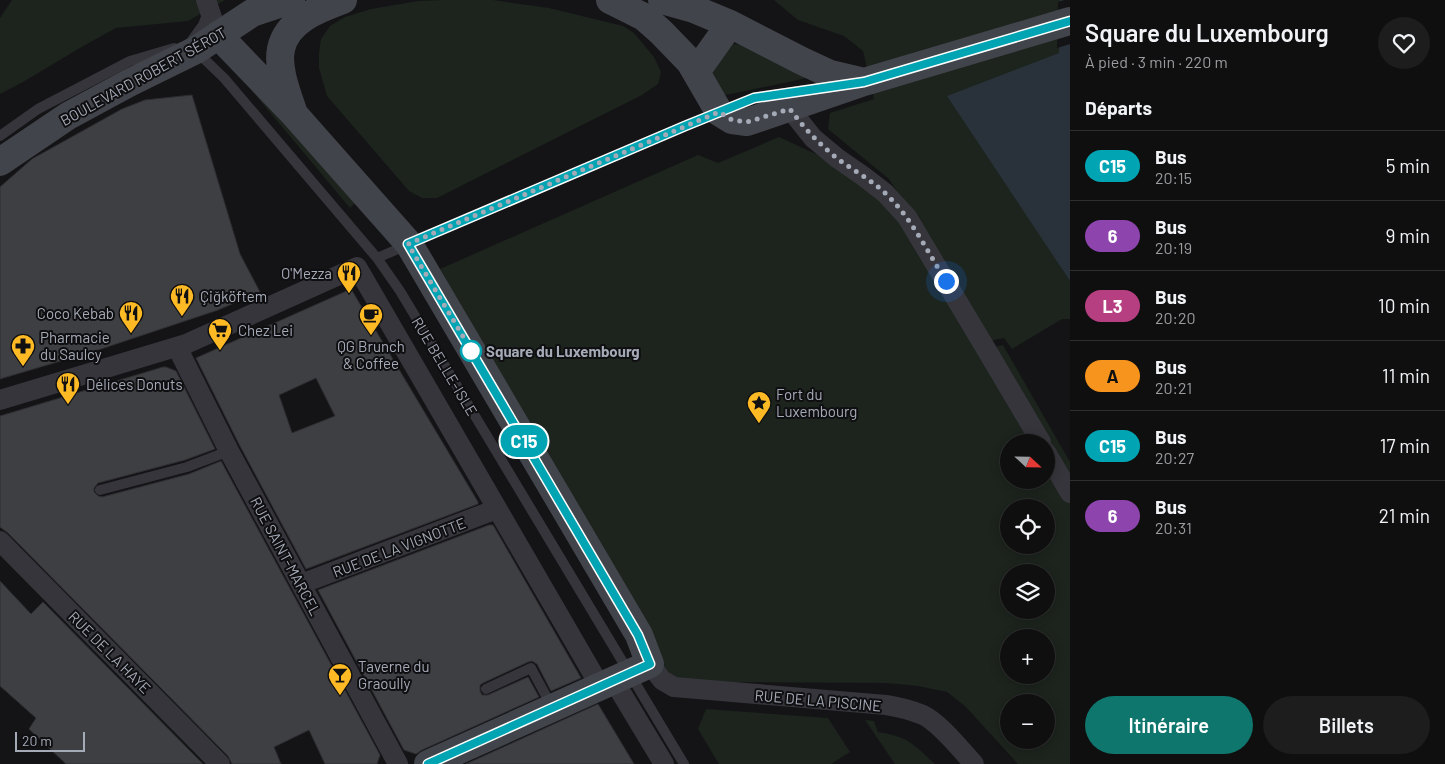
<!DOCTYPE html>
<html lang="fr">
<meta charset="utf-8">
<style>
body{margin:0;font-family:Barlow,sans-serif;background:#1d1d1e;color:#f1f3f6;height:100vh;display:flex;flex-direction:column;font-size:19px;white-space:nowrap}
*{box-sizing:border-box;margin:0}
p{font-size:16px;color:#9b9c9f}
.icon{flex:none;width:28px;height:28px;fill:none;stroke:currentColor;stroke-width:2;stroke-linecap:round;stroke-linejoin:round}
.map{position:relative;flex:1;overflow:hidden}
.side{display:flex;flex-direction:column;background:#0f0f10;width:375px}
.side>*{flex:none}
.badge{padding:0 10px;border-radius:16px;font-size:18px;line-height:32px}
.needle{width:32px;rotate:112deg}
.tools{position:absolute;left:1000px;top:434px;display:grid;gap:10px}
.tools a{display:grid;place-items:center;width:55px;height:55px;border-radius:50%;background:#0f0f10;box-shadow:0 2px 12px #0003,0 0 0 1px #2f2f30;font-size:25px}
.scale{position:absolute;left:15px;bottom:12px;width:70px;box-sizing:border-box;padding-left:5px;border:2px solid #a5aab7;border-top:0;font-size:14px;line-height:18px;white-space:nowrap;color:#a5aab7;-webkit-text-stroke:4px #0f0f11;paint-order:stroke}
.you{position:absolute;width:25px;height:25px;margin:-12px;border:4px solid #fff;border-radius:50%;background:#1a73e8;box-shadow:0 0 0 8px #1a73e833}
.map>.badge{position:absolute;translate:-50% -50%;box-shadow:0 0 0 2px #fff}
h2{padding:0 15px;font-size:19px;line-height:45px}
.round{display:grid;place-items:center;flex:none;width:52px;height:52px;border-radius:26px;background:#1d1d1e}
.headline{display:flex;align-items:center;justify-content:space-between;height:85px;padding:0 15px}
h1{font-size:24px;font-weight:600;line-height:38px}
.button{display:flex;gap:10px;margin-top:auto;padding:10px 15px}
.button a{flex:1;height:58px;border-radius:30px;background:#0f766e;color:#fff;font-size:20px;font-weight:600;line-height:58px;text-align:center}
.button a+a{background:#1d1d1e;color:#f1f3f6}
ul{padding:0;list-style:none}
li{display:flex;align-items:center;gap:15px;height:70px;padding:0 15px;border-top:1px solid #2f2f30}
li div{flex:1}
li b{display:block;font-size:19px}
li em{font-style:normal}
li .badge{min-width:55px;font-weight:700;text-align:center}
main{display:flex;flex:1;min-height:0}
.map>svg:first-child{display:block}
.green{fill:#1c241d;fill-rule:evenodd}
.water{fill:#29323a}
.pier{fill:#141416}
.building{fill:#3e3f43;stroke:#2e2e32;fill-rule:evenodd}
.lines{fill:none;stroke-linecap:round;stroke-linejoin:round}
.lane{stroke:#35353b;stroke-width:10}
.street{stroke:#35353b;stroke-width:20}
.secondary{stroke:#42444b;stroke-width:28}
.line-casing{stroke:#fff;stroke-width:11}
.line{stroke:#00a4b2;stroke-width:8}
.walk{stroke:#a5aab7;stroke-width:5;stroke-dasharray:0 9}
.stop-dot{fill:#fff;stroke:#00a4b2;stroke-width:2.5}
.labels{text-anchor:middle;dominant-baseline:central;stroke-width:4;stroke-linejoin:round;paint-order:stroke}
.street-label{font-size:15px;fill:#a5aab7;stroke:#0f0f11}
.poi-label{font-size:15px;fill:#a5aab7;stroke:#0f0f11;text-anchor:start}
.stop-label{font-size:15px;font-weight:bold;fill:#a5aab7;stroke:#0f0f11;text-anchor:start}
</style>
<main>
<div class="map">
<svg width="1070" height="764" viewBox="0 0 1070 764">
<rect width="100%" height="100%" fill="#141416"/>
<path class="green" d="M12,0H225L188,21L116,28L85,45L23,82L0,94V18Z
M443,0H493L549,8L623,26L634,33L654,57L661,72L658,84L642,95L437,198H422L409,191L327,96L319,68V53L321,39L330,26L345,17L371,9L418,1Z
M774,0H1060L1057,261L1070,281V319H1062L1012,349L1004,338L989,341L889,179L828,129L830,113L874,99L863,51L844,36L798,20Z
M732,44L746,45L807,78L726,95L715,86L711,73Z
M248,86L358,200L350,208Z
M779,137L818,155L885,193L986,349L1003,345L1070,462V764H1018L965,706L947,692L918,686L887,683L710,682L675,678L665,668L646,636L431,273L698,155L718,163ZM1009,442H1046V480H1009ZM1009,508H1046V545H1009ZM1009,572H1046V610H1009ZM1009,638H1046V675H1009ZM1009,702H1046V740H1009Z
M706,709L828,718L850,752L831,764H719L698,729Z
M865,720L874,721L878,732C909,737 912,743 935,764H895Z"/>
<path class="water" d="M1060,0H1070V281L947,96L1059,53Z"/>
<path class="pier" d="M1064,0H1070V44L1057,48L1058,2Z"/>
<path class="building" d="M192,95L240,254L260,292L218,310L101,349L0,379V187L32,159L122,109L145,100Z
M351,289L478,502V504L306,569L240,446L196,358ZM316,378L335,416L292,433L279,395Z
M163,367H166L176,371L215,449L185,460L98,483L94,488V492L98,496L102,497L189,474L221,461L380,755L377,764H325L309,730L274,747L281,764H232L228,756L8,533L0,527V416Z
M489,525H493L581,678L551,691L537,664L532,661L528,662L483,683L480,685V691L482,695H488L528,677L539,697L422,750L416,754L404,750L318,590Z
M0,581L31,614L43,602L203,764H66L29,729L36,718L0,686Z
M598,704L634,764H466Z"/>
<g class="lines">
<path class="lane" d="M190,43L203,25L208,12
M197,52L224,78L377,258L400,291L684,764
M0,136L38,109L130,61L174,48
M377,258L685,126L754,98L805,90
M100,490L187,467L229,451
M486,689L531,668L552,707"/>
<path class="street" d="M206,0L218,35
M790,109L813,138L837,158L863,176L885,193L907,217L989,354L1041,442
M177,347L229,451L398,764
M0,400L186,344L357,267L600,686
M1046,452L1070,493
M0,541L220,764
M301,584L497,509
M650,664L662,680L674,687L886,705C899,707 911,710 923,715C940,723 961,750 974,764
M614,681L664,764"/>
<path class="secondary" d="M610,0L644,17L661,32L690,62L719,112L732,120L747,122L864,82L1070,21
M662,0L694,9L730,24L802,61L830,74L864,82
M218,35L293,113L409,244L639,635L650,664L428,764
M696,72L730,24
M293,111C287,93 277,68 281,49C287,20 319,9 343,0
M0,162L68,116L129,83L196,50L252,13L291,0"/>
</g>
<g class="lines">
<g class="line-casing">
<path id="line" d="M428,764L650,664L638,635L408,244L685,126L754,98L864,82L1070,21"/>
</g>
<use href="#line" class="line"/>
<path class="walk" d="M471,351L474,355L408,244L719,112L732,120L747,122L790,109C804,128 819,144 838,159C853,170 870,179 885,193C911,217 927,251 946,281"/>
</g>
<defs>
<g id="restaurant-pin" transform="scale(1.25)"><path d="M0 17L-7.5 6A9.5 9.5 0 1 1 7.5 6Z" fill="#feba24" stroke="#0f0f11"/><path d="M-5-6h1v4h1v-4h1v4h1v-4h1v5L-1.5 .5V6h-2V.5L-5-1ZM5-6V6H3V1.5H1.5Q1.5-4 5-6Z" fill="#111"/></g>
<g id="cafe-pin" transform="scale(1.25)"><path d="M0 17L-7.5 6A9.5 9.5 0 1 1 7.5 6Z" fill="#feba24" stroke="#0f0f11"/><path d="M-5.5-4.5H6V0H3Q3 3.5 0 3.5H-2.5Q-5.5 3.5-5.5 0ZM3-3.2v2h1.7v-2ZM-6 4.5H4V6H-6Z" fill="#111"/></g>
<g id="supermarket-pin" transform="scale(1.25)"><path d="M0 17L-7.5 6A9.5 9.5 0 1 1 7.5 6Z" fill="#feba24" stroke="#0f0f11"/><path d="M-6-5.5h2.5l.6 2H6L4.5 2H-2.5L-4.4-4H-6ZM-1.5 3.2a1.3 1.3 0 1 0 .1 0ZM3 3.2a1.3 1.3 0 1 0 .1 0Z" fill="#111"/></g>
<g id="pharmacy-pin" transform="scale(1.25)"><path d="M0 17L-7.5 6A9.5 9.5 0 1 1 7.5 6Z" fill="#feba24" stroke="#0f0f11"/><path d="M-2-6h4v4h4v4h-4v4h-4v-4h-4v-4h4Z" fill="#111"/></g>
<g id="sight-pin" transform="scale(1.25)"><path d="M0 17L-7.5 6A9.5 9.5 0 1 1 7.5 6Z" fill="#feba24" stroke="#0f0f11"/><path d="M0-6L1.8-2.2L6-1.7L2.9 1.2L3.7 5.4L0 3.3L-3.7 5.4L-2.9 1.2L-6-1.7L-1.8-2.2Z" fill="#111"/></g>
<g id="bar-pin" transform="scale(1.25)"><path d="M0 17L-7.5 6A9.5 9.5 0 1 1 7.5 6Z" fill="#feba24" stroke="#0f0f11"/><path d="M-6-5H6L.8 .8V4.5H3.5V6h-7V4.5H-.8V.8Z" fill="#111"/></g>
</defs>
<g fill-rule="evenodd">
<use href="#restaurant-pin" x="349" y="273"/>
<use href="#restaurant-pin" x="182" y="296"/>
<use href="#restaurant-pin" x="131" y="313"/>
<use href="#cafe-pin" x="371" y="315"/>
<use href="#supermarket-pin" x="220" y="330"/>
<use href="#pharmacy-pin" x="23" y="346"/>
<use href="#restaurant-pin" x="68" y="384"/>
<use href="#sight-pin" x="759" y="403"/>
<use href="#bar-pin" x="340" y="675"/>
</g>
<circle class="stop-dot" cx="471" cy="351" r="10"/>
<g class="labels">
<g class="street-label">
<text transform="translate(143 76) rotate(-29)">BOULEVARD ROBERT SÉROT</text>
<text transform="translate(445 366) rotate(59)">RUE BELLE-ISLE</text>
<text transform="translate(399 547) rotate(-21)">RUE DE LA VIGNOTTE</text>
<text transform="translate(286 556) rotate(62)">RUE SAINT-MARCEL</text>
<text transform="translate(110 652) rotate(45)">RUE DE LA HAYE</text>
<text transform="translate(818 700) rotate(5)">RUE DE LA PISCINE</text>
</g>
<g class="poi-label">
<text x="332" y="273" text-anchor="end">O'Mezza</text>
<text x="200" y="296">Çiğköftem</text>
<text x="114" y="313" text-anchor="end">Coco Kebab</text>
<text x="238" y="330">Chez Lei</text>
<text x="40" y="337">Pharmacie<tspan x="40" dy="17">du Saulcy</tspan></text>
<text x="371" y="346" text-anchor="middle">QG Brunch<tspan x="371" dy="17">&amp; Coffee</tspan></text>
<text x="86" y="384">Délices Donuts</text>
<text x="776" y="394">Fort du<tspan x="776" dy="17">Luxembourg</tspan></text>
<text x="358" y="666">Taverne du<tspan x="358" dy="17">Graoully</tspan></text>
</g>
<g class="stop-label">
<text x="486" y="351">Square du Luxembourg</text>
</g>
</g>
</svg>
<div class="tools">
<a><svg class="needle" viewBox="-14 -14 28 28"><path d="M0-13l5 13h-10z" fill="#e53935"/><path d="M0 13l5-13h-10z" fill="#9b9c9f"/></svg></a>
<a><svg class="icon" aria-label="locate" viewBox="0 0 24 24"><circle cx="12" cy="12" r="6"/><path d="M12 2v4M12 18v4M2 12h4M18 12h4"/></svg></a>
<a><svg class="icon" aria-label="layers" viewBox="0 0 24 24"><path d="M12 4l9 5-9 5-9-5zM3 14l9 5 9-5"/></svg></a>
<a>+</a>
<a>−</a>
</div>
<div class="scale">20 m</div>
<div class="you" style="left:946px;top:281px"></div>
<b class="badge" style="left:524px;top:441px;background:#00a4b2;color:#fff">C15</b>
</div>
<section class="side">
<div class="headline"><div><h1>Square du Luxembourg</h1><p>À pied · 3 min · 220 m</p></div><a class="round"><svg class="icon" aria-label="heart" viewBox="0 0 24 24"><path d="M12 20l-8-8c-3-5 5-10 8-4 3-6 11-1 8 4z"/></svg></a></div>
<h2>Départs</h2>
<ul>
<li><span class="badge" style="background:#00a4b2;color:#fff">C15</span><div><b>Bus</b><p>20:15</p></div><em>5 min</em></li>
<li><span class="badge" style="background:#8e44ad;color:#fff">6</span><div><b>Bus</b><p>20:19</p></div><em>9 min</em></li>
<li><span class="badge" style="background:#b63f82;color:#fff">L3</span><div><b>Bus</b><p>20:20</p></div><em>10 min</em></li>
<li><span class="badge" style="background:#f7941d;color:#111">A</span><div><b>Bus</b><p>20:21</p></div><em>11 min</em></li>
<li><span class="badge" style="background:#00a4b2;color:#fff">C15</span><div><b>Bus</b><p>20:27</p></div><em>17 min</em></li>
<li><span class="badge" style="background:#8e44ad;color:#fff">6</span><div><b>Bus</b><p>20:31</p></div><em>21 min</em></li>
</ul>
<div class="button"><a>Itinéraire</a><a>Billets</a></div>
</section>
</main>
